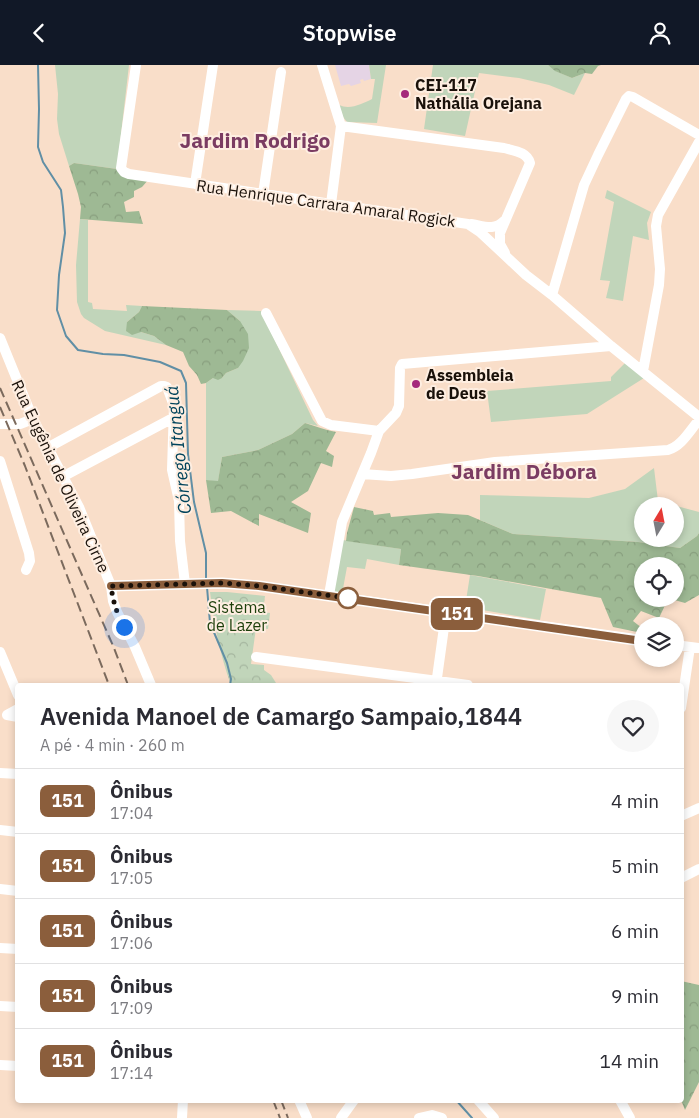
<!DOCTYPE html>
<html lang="pt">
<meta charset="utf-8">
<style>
body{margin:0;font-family:"IBM Plex Sans",sans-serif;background:#f7f7f7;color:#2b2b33;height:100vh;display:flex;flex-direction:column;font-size:19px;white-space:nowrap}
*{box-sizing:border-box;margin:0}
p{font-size:16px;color:#7c7c81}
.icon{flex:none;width:28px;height:28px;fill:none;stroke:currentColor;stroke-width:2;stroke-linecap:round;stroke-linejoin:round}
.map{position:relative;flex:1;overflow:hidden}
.panel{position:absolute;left:15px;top:618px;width:669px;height:420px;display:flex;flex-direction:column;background:#fff;border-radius:5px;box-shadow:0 2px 8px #0003}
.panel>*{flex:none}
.badge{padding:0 10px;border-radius:8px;font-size:18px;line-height:32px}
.needle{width:32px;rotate:10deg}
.fabs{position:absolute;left:634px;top:432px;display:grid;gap:10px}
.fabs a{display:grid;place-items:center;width:50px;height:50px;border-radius:50%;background:#fff;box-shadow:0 2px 8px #0003;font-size:25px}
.you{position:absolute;width:25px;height:25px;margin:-12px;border:4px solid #fff;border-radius:50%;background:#1a73e8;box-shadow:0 0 0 8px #1a73e833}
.map>.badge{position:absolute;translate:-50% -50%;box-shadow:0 0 0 2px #fff}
.round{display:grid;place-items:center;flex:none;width:52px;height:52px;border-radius:26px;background:#f7f7f7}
.summary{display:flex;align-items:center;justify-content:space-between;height:85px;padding:0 25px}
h1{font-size:24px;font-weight:600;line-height:38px}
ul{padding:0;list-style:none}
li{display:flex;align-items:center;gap:15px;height:65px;padding:0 25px;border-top:1px solid #e1e1e2}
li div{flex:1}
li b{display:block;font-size:19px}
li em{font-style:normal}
li .badge{min-width:55px;font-weight:700;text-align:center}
header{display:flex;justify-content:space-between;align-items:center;height:65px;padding:0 25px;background:#111827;color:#fff;font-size:22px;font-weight:600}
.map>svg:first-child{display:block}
.medical{fill:#e5d4e5}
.grass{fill:#c1d5ba;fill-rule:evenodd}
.forest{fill:url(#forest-crowns)}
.park{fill:url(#park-crowns)}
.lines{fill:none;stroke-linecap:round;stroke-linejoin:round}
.stream{stroke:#618fa5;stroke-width:2}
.minor{stroke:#fff;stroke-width:10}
.rail{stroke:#7b6a5d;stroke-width:2;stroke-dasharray:10 5;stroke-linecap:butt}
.line-casing{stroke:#fff;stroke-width:11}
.line{stroke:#8b5e3c;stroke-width:8}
.walk{stroke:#1a110a;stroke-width:5;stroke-dasharray:0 9}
.poi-dot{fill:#a5297c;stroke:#feeee1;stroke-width:2}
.stop-dot{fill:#fff;stroke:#8b5e3c;stroke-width:2.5}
.labels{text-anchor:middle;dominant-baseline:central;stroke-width:4;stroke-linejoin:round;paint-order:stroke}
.poi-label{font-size:16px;font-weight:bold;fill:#1a110a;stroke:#feeee1;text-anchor:start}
.street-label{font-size:16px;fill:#1a110a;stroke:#feeee1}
.park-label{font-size:16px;fill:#1c3f0a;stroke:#feeee1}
.water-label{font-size:18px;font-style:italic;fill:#00435b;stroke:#feeee1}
.district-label{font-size:21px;font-weight:bold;fill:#7b3c62;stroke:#feeee1}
</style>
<header><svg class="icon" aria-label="back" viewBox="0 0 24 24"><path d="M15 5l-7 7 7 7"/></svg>Stopwise<svg class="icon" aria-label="person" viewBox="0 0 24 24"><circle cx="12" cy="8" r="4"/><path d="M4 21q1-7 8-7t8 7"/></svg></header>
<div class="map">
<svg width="699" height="1053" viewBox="0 0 699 1053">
<defs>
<pattern id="forest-crowns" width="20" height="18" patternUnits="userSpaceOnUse" patternTransform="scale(1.25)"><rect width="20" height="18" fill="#9eb994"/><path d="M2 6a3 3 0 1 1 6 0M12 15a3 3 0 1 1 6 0" fill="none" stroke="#889e7e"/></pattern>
<pattern id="park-crowns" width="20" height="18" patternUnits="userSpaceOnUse" patternTransform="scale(1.25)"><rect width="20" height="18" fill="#c1d5ba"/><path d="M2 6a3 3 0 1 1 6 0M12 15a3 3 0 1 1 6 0" fill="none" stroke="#a5b69f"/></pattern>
</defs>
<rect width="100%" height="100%" fill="#f9dec9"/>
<path class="medical" d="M335,0H369L371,14L364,16L363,14L360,15L361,18L351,21L349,19L341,21Z"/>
<path class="grass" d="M55,0H129L117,104L74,98L69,101L59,69L57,54L58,29Z
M369,0H386L377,58L347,57L343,52L339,40C350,45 362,39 372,34L375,14H371Z
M433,0H548L556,6L572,13L585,8L574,30L549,20L519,13L479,8L465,71L424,64Z
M607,125L651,147L647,158L649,175L633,171L623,236L606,233L610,216L600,215L614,137L605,133Z
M80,154L88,155V237L92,238L93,244L127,246L126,240L142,241L139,247L127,257L141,267L154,271L166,280L105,266L84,253L81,249L77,237L76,200Z
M227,245L261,246L313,355L318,361L305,358L292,369L258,385L222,392L218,417L206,415V318L213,313H222L226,308L238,303L240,256Z
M625,298L644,313L587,349L491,357L487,326L611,316V312Z
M654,403L658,436L699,447V468L697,471L680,483L638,477L513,469L480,455V430L589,433L625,424ZM642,441H675V474H642Z
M343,475L401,484L399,500L367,494L365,504L347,502L342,529L333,528Z
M470,510L546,524L540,555L465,542Z"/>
<path class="forest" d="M548,0H601L598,1L592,9L585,8L572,13L555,6Z
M74,98L117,104L149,114L142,122L134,126V132L124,137L126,147L139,146L143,159L80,154L81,142L78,129L69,101Z
M142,241L227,245L240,256L248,269L249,283L243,296L238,303L226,308L222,313L218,315L213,313L206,318L201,319L197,310L189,301L183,287L166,280L154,271L141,267L132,270L126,266L127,257L139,247Z
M305,358C316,361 325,365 336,367L326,386L334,391L332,402L321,398L308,426L291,437L311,448L308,468L259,449V461L231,446L211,448L206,415L218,416L222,392L258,385L292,369Z
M354,442L373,446L374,450L390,448L391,452L438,448L468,450L513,469L638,477L680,483L697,471L699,468V530L685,538L671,534H675V501H642V534H668L659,553L641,546L633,556L642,563V568L613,562L601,533L478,511L399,500L401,484L346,476L347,468Z
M681,916L699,920V1017L685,1045L681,1035Z"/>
<path class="park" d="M210,527H227L265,531L263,547L270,548L268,564L256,563L251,599L264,600V605L271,610L276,618L278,620H231C220,590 214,559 210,527Z"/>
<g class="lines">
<path class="stream" d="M38,0L39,44L38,82L43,97L61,125L63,142L65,168L59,210L57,245L66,271L78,285L103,289L124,290L160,297L181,306L186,318L188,389L194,437L206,488V515
M207,522L210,558L227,598L231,614L230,620
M456,1035L472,1053"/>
<path class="minor" d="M136,0L121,103L124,107L129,109L468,159L480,167L526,210L552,230L611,281L699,352
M322,0L341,61L331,139
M341,61L504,83C515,86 527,87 530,98L500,168V179L505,188
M195,119L213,0
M263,129L281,7
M471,159C484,161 494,166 504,156
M552,230L584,120L598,90L626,34L629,31L633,32L699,70
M266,248L322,356L331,360L379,366
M0,273L33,354L79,442L111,521L113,536L117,547L135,582L151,620
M643,306L659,220L660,204L656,161L658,150L699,77
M0,359H20L33,354
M49,382L161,321H164L167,322L174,341L172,405L179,436L180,476L185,519
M0,396L29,488L30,496L26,505
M362,409L391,411L412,409L495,397L668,385C682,381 690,365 699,355
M64,411L173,353
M111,521L222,518L259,521L642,575
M329,530L342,457L371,388L379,366L396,348L399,341L400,303L402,299L611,281
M675,580L699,583
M0,587L18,630
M256,592L468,620
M436,620L446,548
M681,643L690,582
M18,644L7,650L18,652
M0,708L18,709
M681,751L699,743
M0,765L18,767
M681,813L699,804
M0,824L18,826
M0,883L18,884
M0,941L18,942
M0,1000L18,1001
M299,1035L307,1053
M478,1035L494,1053
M620,1035L630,1053
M182,1053L183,1035
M341,1053L354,1035
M419,1053L432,1050L442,1053"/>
<path class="rail" d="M0,323L114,583L128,620
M0,342L25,401L109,620
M273,1035L280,1053
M281,1035L288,1053"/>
</g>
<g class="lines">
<g class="line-casing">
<path id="line" d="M111,521L222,518L259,521L642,576"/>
</g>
<use href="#line" class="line"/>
<path class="walk" d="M124,562C117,549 113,537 111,521L222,518L259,521L348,533"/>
</g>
<g class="poi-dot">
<circle cx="405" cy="29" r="5"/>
<circle cx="416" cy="319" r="5"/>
</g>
<circle class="stop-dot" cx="348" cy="533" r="10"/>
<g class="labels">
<g class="poi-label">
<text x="415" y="20">CEI-117<tspan x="415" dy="18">Nathália Orejana</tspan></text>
<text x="426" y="310">Assembleia<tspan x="426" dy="18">de Deus</tspan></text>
</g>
<g class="street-label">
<text transform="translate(326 138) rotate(8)">Rua Henrique Carrara Amaral Rogick</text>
<text transform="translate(61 411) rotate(65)">Rua Eugênia de Oliveira Cirne</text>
</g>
<g class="park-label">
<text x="237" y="542">Sistema<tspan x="237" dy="18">de Lazer</tspan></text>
</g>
<g class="water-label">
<text transform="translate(178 385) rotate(-96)">Córrego Itanguá</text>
</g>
<g class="district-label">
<text x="255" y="75">Jardim Rodrigo</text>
<text x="524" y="406">Jardim Débora</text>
</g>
</g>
</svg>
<div class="fabs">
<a><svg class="needle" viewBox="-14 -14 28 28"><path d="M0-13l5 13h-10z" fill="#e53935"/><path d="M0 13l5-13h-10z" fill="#7c7c81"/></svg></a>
<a><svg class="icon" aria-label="locate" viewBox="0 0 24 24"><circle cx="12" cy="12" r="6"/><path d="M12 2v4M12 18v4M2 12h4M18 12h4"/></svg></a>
<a><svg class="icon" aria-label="layers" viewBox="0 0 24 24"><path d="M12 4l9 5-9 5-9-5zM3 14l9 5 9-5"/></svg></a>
</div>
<div class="you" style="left:124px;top:562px"></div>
<b class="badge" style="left:457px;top:549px;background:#8b5e3c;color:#fff">151</b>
<section class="panel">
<div class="summary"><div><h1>Avenida Manoel de Camargo Sampaio,1844</h1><p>A pé · 4 min · 260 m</p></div><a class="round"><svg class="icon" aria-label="heart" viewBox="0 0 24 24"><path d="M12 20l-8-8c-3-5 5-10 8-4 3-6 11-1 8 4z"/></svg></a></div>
<ul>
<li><span class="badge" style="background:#8b5e3c;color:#fff">151</span><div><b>Ônibus</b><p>17:04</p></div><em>4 min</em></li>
<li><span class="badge" style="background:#8b5e3c;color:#fff">151</span><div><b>Ônibus</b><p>17:05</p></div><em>5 min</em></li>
<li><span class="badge" style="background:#8b5e3c;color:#fff">151</span><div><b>Ônibus</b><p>17:06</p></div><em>6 min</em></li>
<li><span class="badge" style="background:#8b5e3c;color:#fff">151</span><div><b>Ônibus</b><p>17:09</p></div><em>9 min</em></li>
<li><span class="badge" style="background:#8b5e3c;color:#fff">151</span><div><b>Ônibus</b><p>17:14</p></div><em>14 min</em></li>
</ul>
</section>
</div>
